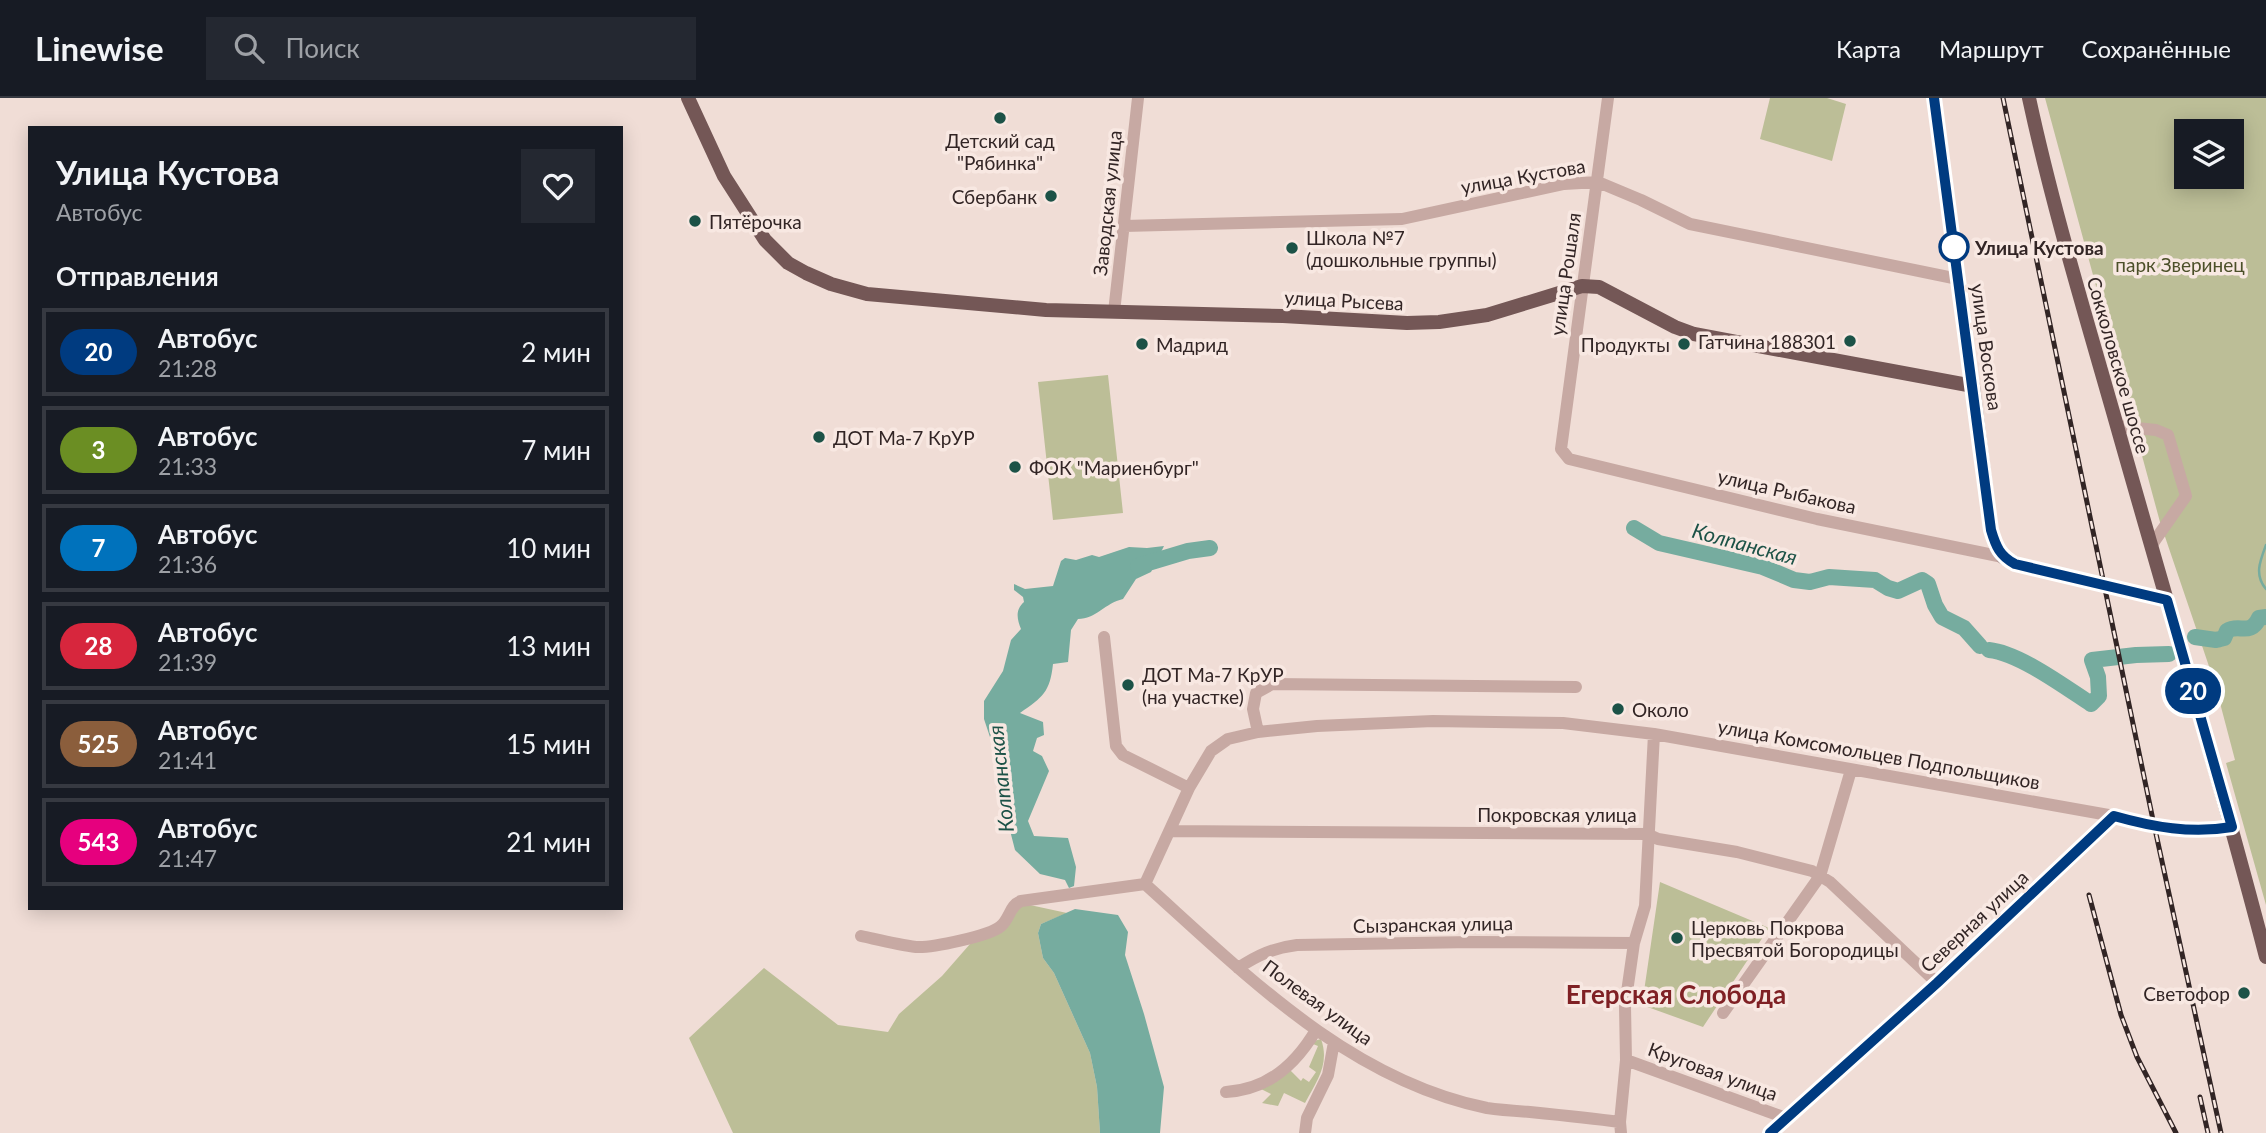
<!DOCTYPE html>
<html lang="ru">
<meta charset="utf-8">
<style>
body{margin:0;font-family:Lato,sans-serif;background:#242831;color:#f1f3f6;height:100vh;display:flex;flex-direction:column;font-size:26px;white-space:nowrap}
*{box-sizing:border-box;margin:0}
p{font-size:23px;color:#9ea1a6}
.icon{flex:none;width:38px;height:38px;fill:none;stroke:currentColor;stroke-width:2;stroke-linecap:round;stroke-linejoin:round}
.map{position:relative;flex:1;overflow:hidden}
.sheet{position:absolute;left:28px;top:28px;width:595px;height:784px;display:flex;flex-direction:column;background:#171b24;border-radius:0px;box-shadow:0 4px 18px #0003}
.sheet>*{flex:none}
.badge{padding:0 14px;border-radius:23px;font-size:24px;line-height:46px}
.buttons{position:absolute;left:2174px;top:21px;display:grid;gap:14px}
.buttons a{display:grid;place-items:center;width:70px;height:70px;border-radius:0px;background:#171b24;box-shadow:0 4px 18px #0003;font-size:35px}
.map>.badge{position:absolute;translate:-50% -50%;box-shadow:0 0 0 4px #fff}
h2{padding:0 28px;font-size:26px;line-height:63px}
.round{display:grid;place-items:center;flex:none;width:74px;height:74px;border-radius:0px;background:#242831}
.overview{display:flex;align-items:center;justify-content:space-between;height:119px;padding:0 28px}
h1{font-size:33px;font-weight:700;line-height:52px}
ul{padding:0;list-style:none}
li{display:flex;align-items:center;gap:21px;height:88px;margin:0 14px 10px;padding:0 14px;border:4px solid #363941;border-radius:0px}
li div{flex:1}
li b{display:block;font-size:26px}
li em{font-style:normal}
li .badge{min-width:77px;font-weight:700;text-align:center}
header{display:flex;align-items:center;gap:42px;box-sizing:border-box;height:98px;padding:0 35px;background:#171b24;border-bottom:2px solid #363941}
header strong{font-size:33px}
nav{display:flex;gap:38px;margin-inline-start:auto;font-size:24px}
.search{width:490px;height:63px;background:#242831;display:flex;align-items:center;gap:18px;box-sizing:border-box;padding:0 24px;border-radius:0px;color:#9ea1a6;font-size:26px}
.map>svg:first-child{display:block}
.green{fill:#bcbe97;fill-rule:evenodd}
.water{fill:#76ac9f}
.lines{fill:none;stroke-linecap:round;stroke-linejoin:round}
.stream{stroke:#76ac9f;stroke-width:2.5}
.river{stroke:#76ac9f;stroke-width:16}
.minor{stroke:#c7a9a3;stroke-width:12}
.major{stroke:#745756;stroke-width:14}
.rail-casing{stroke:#322525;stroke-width:5}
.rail{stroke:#f8e8e2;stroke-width:2.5;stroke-dasharray:8;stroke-linecap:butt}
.line-casing{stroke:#fff;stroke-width:16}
.line{stroke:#003b80;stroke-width:10}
.poi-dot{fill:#1c5247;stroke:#f8e8e2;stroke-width:2.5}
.stop-dot{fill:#fff;stroke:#003b80;stroke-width:3.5}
.labels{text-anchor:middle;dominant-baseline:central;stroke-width:7;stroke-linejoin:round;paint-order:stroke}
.poi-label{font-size:19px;fill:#322525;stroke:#f8e8e2;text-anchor:start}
.street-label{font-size:19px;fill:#322525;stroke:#f8e8e2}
.stop-label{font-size:19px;font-weight:bold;fill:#322525;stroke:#f8e8e2;text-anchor:start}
.park-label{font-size:19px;fill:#4c5029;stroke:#f8e8e2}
.water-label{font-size:21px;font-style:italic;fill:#1c5247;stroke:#f8e8e2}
.district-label{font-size:26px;font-weight:bold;fill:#7f2024;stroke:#f8e8e2}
</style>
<header>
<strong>Linewise</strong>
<div class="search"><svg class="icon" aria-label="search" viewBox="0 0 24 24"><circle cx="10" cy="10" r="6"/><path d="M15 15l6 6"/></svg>Поиск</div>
<nav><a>Карта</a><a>Маршрут</a><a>Сохранённые</a></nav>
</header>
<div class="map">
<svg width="2266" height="1035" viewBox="0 0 2266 1035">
<rect width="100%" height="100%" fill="#f0ddd6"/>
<path class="green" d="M1770,0H1827L1846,6L1832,63L1760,41Z
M2045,0H2266V807L2226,665L2235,662L2215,586L2160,424ZM2186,33H2231V79H2186Z
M1108,277L1123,415L1053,422L1038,284Z
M1660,784L1769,830L1703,929L1642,907Z
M1016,804L1067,815L1041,826L1038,835L1043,860L1054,875L1090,955L1097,989L1100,1035H733L689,940L764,870L838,927L888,934L899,916L942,878L970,846L1001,828Z
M1321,941C1330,966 1317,983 1305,1005L1284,995L1278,1008L1262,1005L1271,996L1261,991L1290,972L1301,983L1303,980L1309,984L1316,974L1309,969L1318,948L1313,946L1314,943Z"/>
<path class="water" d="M1164,448L1151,474L1136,481L1123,501C1105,505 1096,521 1078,521L1071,532L1068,564L1053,566C1050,594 1043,599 1020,615L1043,624L1044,637L1037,640L1033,653L1042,658L1049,673L1028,723L1034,738L1068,740L1076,769L1074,788L1069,790L1065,782L1040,776L1015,752L1004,709L1002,675L984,621V603L1003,573L1011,542L1021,531C1017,521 1015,512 1024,504L1023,499L1014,492V486L1025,491L1053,488L1061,463L1065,460L1076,462L1092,457L1099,459L1129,449L1147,450Z
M1075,811L1118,817L1128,834L1125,857L1144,916L1164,989L1160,1035H1100L1097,989L1090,955L1054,875L1043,860L1038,835L1041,826Z"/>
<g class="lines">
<path class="stream" d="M2266,447C2260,463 2254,477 2266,491
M2209,541L2220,548L2224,545V540"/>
<path class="river" d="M1634,430L1659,445L1763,469L1794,482L1810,484L1829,479L1875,482L1888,490L1898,493L1922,482L1928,486L1935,507L1942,519L1964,530L1980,548
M1138,468L1188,453L1210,450
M2195,539L2216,542L2224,540L2227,533C2239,525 2250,539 2259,520L2266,519
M1989,552C2019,555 2065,589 2091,606L2099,598L2098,579L2092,562L2136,557L2169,556"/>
<path class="minor" d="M1608,0L1561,351L1569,361L1817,421L2003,459
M1934,0L1973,288
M1124,128L1402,121L1564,86L1598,84L1641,102L1690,126L1958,181
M1114,214L1138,0
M2117,328L2156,332L2168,337L2186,398L2151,448
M1104,539L1116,648L1123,657L1189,690
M1258,634L1253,611L1256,595L1272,586L1576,589
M1170,733L1647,736L1658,741L1737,754L1812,773L1830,784L1937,885
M1145,786L1189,690L1211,653L1228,641L1258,634L1317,628L1433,623L1563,625L1654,636L2114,718
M1145,786C1245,876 1349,982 1487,1010C1501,1012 1516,1013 1530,1014C1560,1017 1590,1020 1620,1024
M861,838C879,842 898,847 916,849C931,850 990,838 1001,828C1010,820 1010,807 1021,803L1145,786
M1238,870C1258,857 1273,850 1297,847L1472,844L1634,845
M1723,915L1820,778L1851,672
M1626,962L1786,1020
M1226,994C1267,992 1296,966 1316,932
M1305,1035L1307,1020L1328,977L1334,944
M1621,1035L1620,1024L1626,962L1625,908L1634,845L1645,808L1654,636
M1770,1035L1937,885L2114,718C2153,729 2191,736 2232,729"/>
<path class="major" d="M688,0L724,78L765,142L788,165L806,175L831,186L867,196L1046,212L1283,218L1407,225L1439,224L1487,217L1582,188L1599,189L1675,229L1694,236L1973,288L1991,432L1996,448L2003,459L2016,466L2167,502
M2029,0C2053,111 2086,219 2117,328C2167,505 2220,681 2266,859"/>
<g class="rail-casing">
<path id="rail" d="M2003,0L2153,722L2221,1035
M2089,797L2121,917L2137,959L2176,1035
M2200,999L2208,1035"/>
</g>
<use href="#rail" class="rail"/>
</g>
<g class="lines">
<g class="line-casing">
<path id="line" d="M1770,1035L1937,885L2114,718C2153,729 2191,736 2232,729L2167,502L2015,466C2000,458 1996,449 1991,432L1934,0"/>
</g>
<use href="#line" class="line"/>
</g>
<g class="poi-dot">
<circle cx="1000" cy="20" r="7"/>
<circle cx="1051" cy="98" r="7"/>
<circle cx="695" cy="123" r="7"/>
<circle cx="1292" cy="150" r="7"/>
<circle cx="1850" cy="243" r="7"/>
<circle cx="1142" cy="246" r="7"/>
<circle cx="1684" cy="246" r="7"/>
<circle cx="819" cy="339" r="7"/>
<circle cx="1015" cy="369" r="7"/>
<circle cx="1128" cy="587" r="7"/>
<circle cx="1618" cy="611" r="7"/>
<circle cx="1677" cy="840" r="7"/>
<circle cx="2244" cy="895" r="7"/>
</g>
<circle class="stop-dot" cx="1954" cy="149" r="14"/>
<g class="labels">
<g class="poi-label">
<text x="1000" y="42" text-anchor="middle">Детский сад<tspan x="1000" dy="22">"Рябинка"</tspan></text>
<text x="1037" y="98" text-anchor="end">Сбербанк</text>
<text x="709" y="123">Пятёрочка</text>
<text x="1306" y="139">Школа №7<tspan x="1306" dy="22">(дошкольные группы)</tspan></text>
<text x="1836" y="243" text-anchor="end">Гатчина 188301</text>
<text x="1156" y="246">Мадрид</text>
<text x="1670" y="246" text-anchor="end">Продукты</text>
<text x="833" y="339">ДОТ Ма-7 КрУР</text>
<text x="1029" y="369">ФОК "Мариенбург"</text>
<text x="1142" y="576">ДОТ Ма-7 КрУР<tspan x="1142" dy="22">(на участке)</tspan></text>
<text x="1632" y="611">Около</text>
<text x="1691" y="829">Церковь Покрова<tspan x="1691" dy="22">Пресвятой Богородицы</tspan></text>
<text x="2230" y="895" text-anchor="end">Светофор</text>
</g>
<g class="street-label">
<text transform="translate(1523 78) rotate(-10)">улица Кустова</text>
<text transform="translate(1107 105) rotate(-84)">Заводская улица</text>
<text transform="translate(1565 176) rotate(-82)">улица Рошаля</text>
<text transform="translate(1344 202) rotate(3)">улица Рысева</text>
<text transform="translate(1987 249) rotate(82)">улица Воскова</text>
<text transform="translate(2119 267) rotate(74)">Сокколовское шоссе</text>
<text transform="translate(1787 393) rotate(13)">улица Рыбакова</text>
<text transform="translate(1879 656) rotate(10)">улица Комсомольцев Подпольщиков</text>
<text x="1557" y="716">Покровская улица</text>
<text transform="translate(1974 823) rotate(-43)">Северная улица</text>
<text transform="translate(1433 826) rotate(-1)">Сызранская улица</text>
<text transform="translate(1318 904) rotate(36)">Полевая улица</text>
<text transform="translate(1713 973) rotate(20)">Круговая улица</text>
</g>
<g class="stop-label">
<text x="1975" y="149">Улица Кустова</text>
</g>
<g class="park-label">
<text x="2180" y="166">парк Зверинец</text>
</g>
<g class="water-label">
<text transform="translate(1745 445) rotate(15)">Колпанская</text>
<text transform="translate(1000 681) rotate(-96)">Колпанская</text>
</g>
<g class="district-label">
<text x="1676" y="896">Егерская Слобода</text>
</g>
</g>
</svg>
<div class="buttons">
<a><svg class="icon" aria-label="layers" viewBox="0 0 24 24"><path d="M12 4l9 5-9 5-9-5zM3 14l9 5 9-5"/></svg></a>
</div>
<b class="badge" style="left:2193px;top:593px;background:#003b80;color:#fff">20</b>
<section class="sheet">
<div class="overview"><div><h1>Улица Кустова</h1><p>Автобус</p></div><a class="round"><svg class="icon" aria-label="heart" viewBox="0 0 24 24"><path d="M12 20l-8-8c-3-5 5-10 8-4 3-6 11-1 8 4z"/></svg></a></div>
<h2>Отправления</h2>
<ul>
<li><span class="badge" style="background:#003b80;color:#fff">20</span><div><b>Автобус</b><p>21:28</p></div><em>2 мин</em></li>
<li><span class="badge" style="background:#6b8e23;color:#fff">3</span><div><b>Автобус</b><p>21:33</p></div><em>7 мин</em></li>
<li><span class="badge" style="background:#0072bc;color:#fff">7</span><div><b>Автобус</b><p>21:36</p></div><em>10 мин</em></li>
<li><span class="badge" style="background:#d7263d;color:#fff">28</span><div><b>Автобус</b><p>21:39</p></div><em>13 мин</em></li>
<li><span class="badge" style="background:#8b5e3c;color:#fff">525</span><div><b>Автобус</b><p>21:41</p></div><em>15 мин</em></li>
<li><span class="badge" style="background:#e6007e;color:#fff">543</span><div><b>Автобус</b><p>21:47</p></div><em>21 мин</em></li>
</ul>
</section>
</div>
